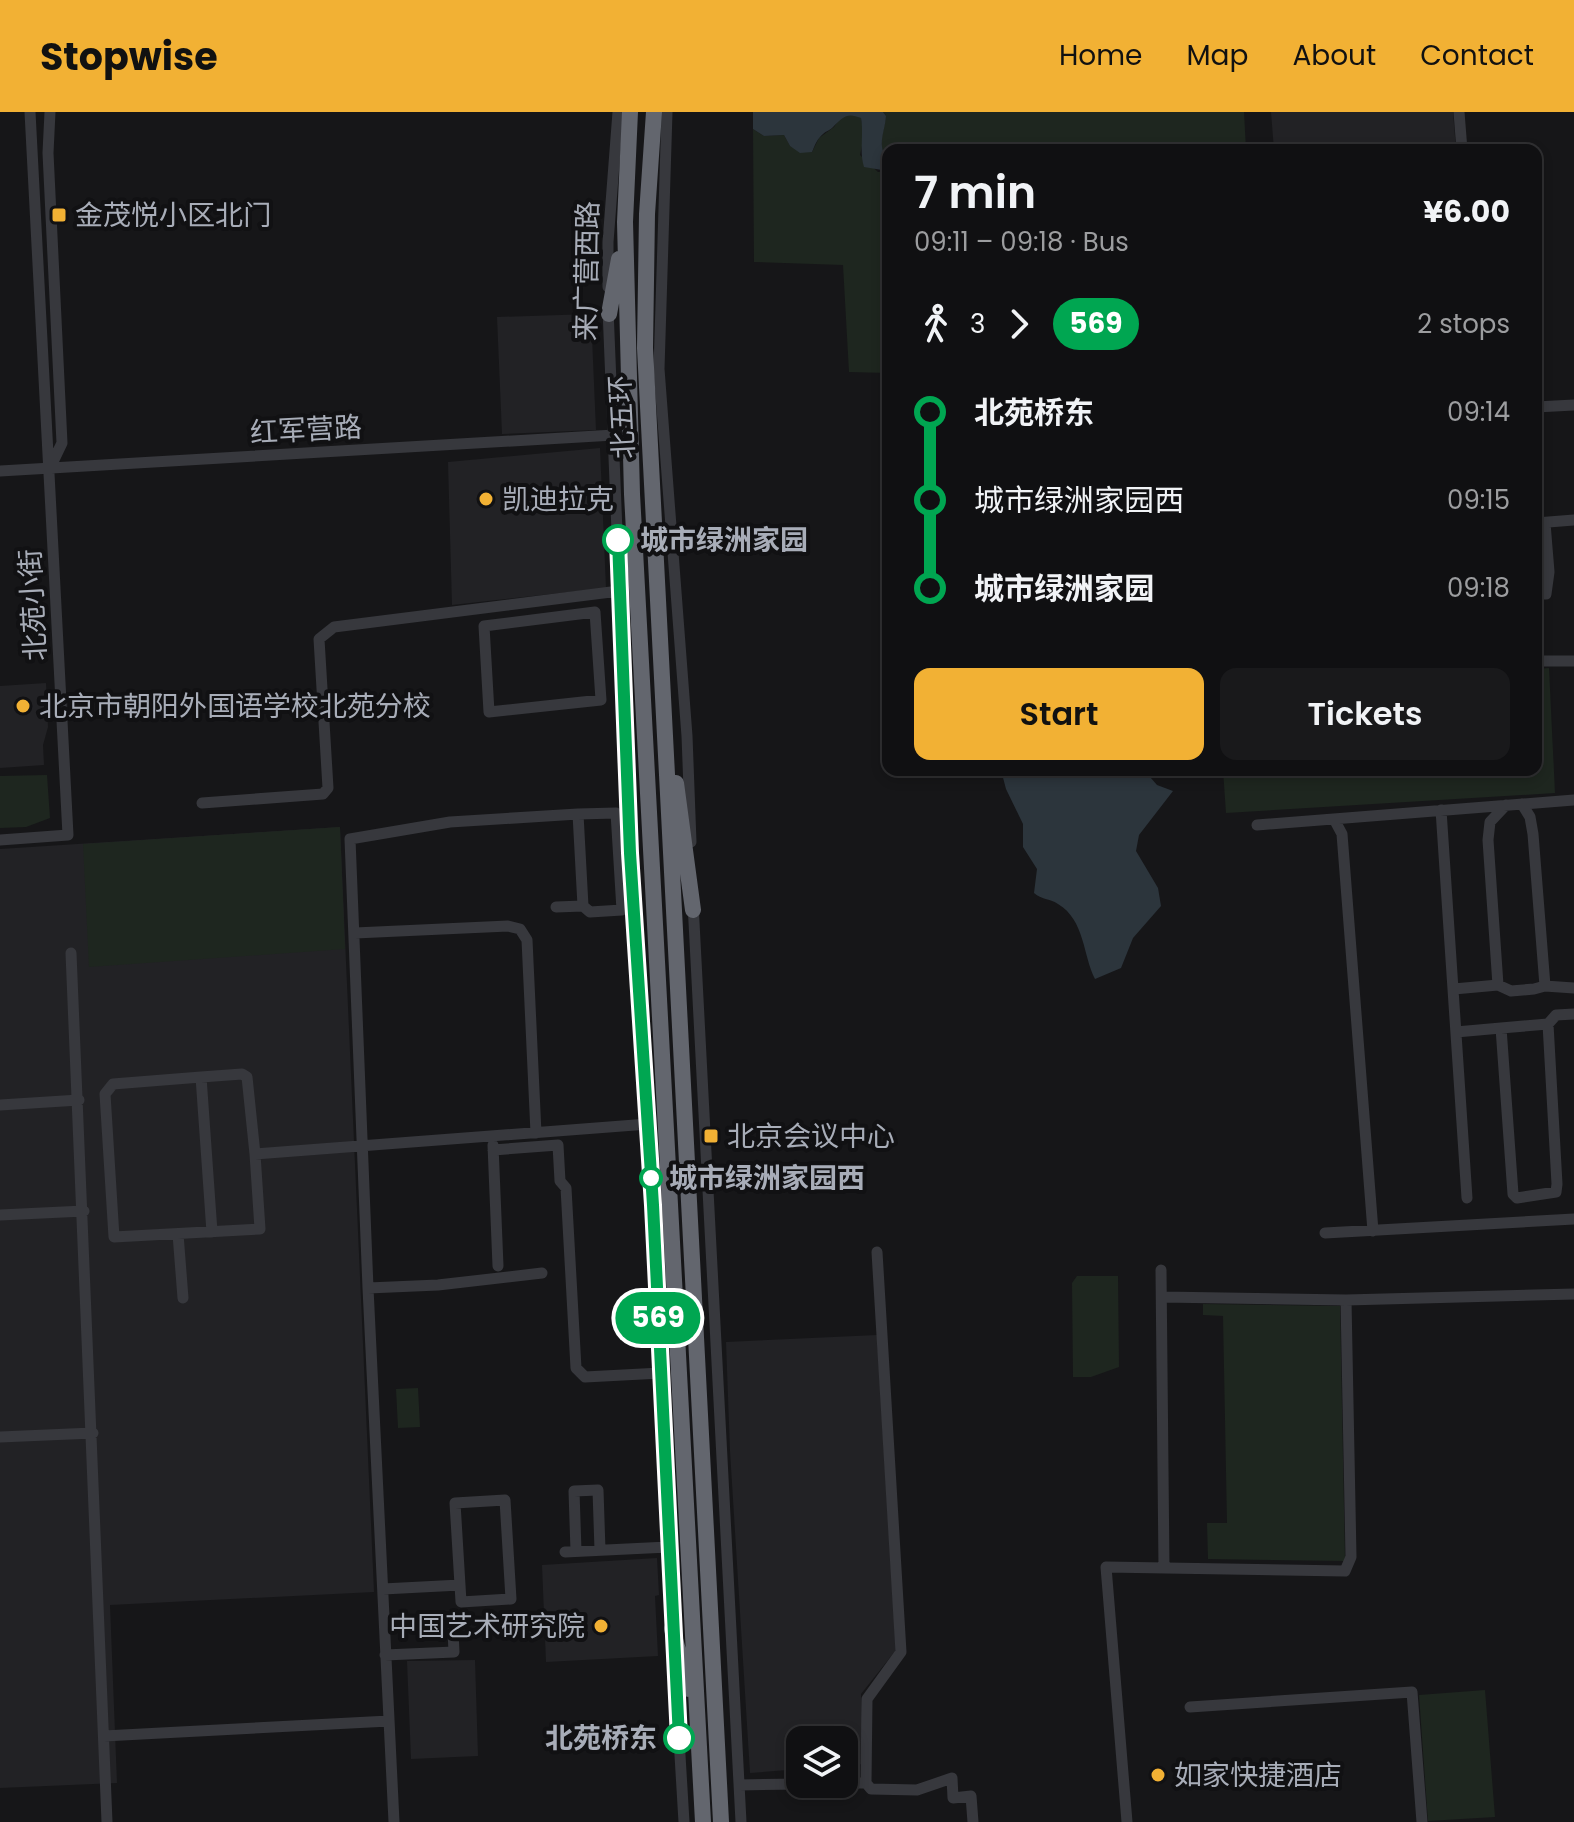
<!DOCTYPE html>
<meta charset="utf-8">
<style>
body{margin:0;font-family:Poppins,"Noto Sans SC",sans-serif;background:#19191b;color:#f1f3f6;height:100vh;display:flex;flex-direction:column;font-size:30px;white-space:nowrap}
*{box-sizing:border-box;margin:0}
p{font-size:26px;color:#9c9d9f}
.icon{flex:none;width:44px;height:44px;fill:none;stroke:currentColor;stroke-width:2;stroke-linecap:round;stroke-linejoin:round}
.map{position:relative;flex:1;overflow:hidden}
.drawer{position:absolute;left:882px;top:32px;width:660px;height:632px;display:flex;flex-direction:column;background:#101012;border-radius:16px;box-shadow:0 4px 12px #0003,0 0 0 2px #303032}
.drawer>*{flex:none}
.badge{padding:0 16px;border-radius:26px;font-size:28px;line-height:52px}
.controls{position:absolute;left:786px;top:1614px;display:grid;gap:16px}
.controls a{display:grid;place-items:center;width:72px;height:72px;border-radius:16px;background:#101012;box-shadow:0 4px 12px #0003,0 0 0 2px #303032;font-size:40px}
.map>.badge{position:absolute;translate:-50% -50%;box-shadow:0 0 0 4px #fff}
.legs{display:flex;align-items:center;gap:12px;height:88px;padding:0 32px;font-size:26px}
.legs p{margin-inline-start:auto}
.head{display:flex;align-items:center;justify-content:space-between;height:136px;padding:0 32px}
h1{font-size:44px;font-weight:600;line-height:60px}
.cta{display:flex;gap:16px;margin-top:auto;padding:16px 32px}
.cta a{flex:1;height:92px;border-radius:16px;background:#f2b134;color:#111;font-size:32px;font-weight:600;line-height:92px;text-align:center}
.cta a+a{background:#19191b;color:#f1f3f6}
ul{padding:0 32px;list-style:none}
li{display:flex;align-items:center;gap:28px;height:88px;font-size:30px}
li i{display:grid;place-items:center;width:12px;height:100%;margin:0 10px;background:currentColor}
li i::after{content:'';width:20px;height:20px;margin:-10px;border:6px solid;border-radius:50%;background:#101012}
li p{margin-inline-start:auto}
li:first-child i{background:linear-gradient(#0000 50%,currentColor 0)}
li:last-child i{background:linear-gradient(currentColor 50%,#0000 0)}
header{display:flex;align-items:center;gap:48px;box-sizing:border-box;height:112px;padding:0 40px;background:#f2b134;color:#111}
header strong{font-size:38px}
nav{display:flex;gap:44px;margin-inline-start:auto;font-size:28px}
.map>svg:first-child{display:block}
.built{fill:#222225}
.green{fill:#1e261f}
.water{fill:#2c353c}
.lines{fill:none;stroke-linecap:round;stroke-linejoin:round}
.minor{stroke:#37383d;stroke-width:11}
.highway{stroke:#63666e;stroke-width:16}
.line-1-casing{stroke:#fff;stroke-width:18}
.line-1{stroke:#00a651;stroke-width:12}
.poi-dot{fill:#f2b134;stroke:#111113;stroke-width:3}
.stop-1-dot{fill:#fff;stroke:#00a651;stroke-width:4}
.labels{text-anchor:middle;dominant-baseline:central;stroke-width:8;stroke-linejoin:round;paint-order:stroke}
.poi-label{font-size:28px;fill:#a8adb8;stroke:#111113;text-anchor:start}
.street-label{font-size:28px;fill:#a8adb8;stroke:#111113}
.stop-label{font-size:28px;font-weight:bold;fill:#a8adb8;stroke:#111113;text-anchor:start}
</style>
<header>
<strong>Stopwise</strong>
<nav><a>Home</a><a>Map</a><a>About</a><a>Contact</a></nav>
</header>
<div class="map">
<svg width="1574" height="1710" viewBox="0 0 1574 1710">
<rect width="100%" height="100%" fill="#161618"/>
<path class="built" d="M1271,0H1453L1456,38H1274Z
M591,202L596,318L502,322L497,205Z
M600,336L606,476L452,493L448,350Z
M46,571L48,615L43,633L44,653L0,656V574Z
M340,715L374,1480L110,1493L117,1671L0,1676V737Z
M877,1223L896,1538L861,1582L864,1652L844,1654V1628H800V1657L750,1661L730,1339L726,1230Z
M657,1446L659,1483L655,1484L658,1544L546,1550L542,1453Z
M475,1548L478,1644L411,1647L407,1549Z"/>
<path class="green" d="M883,0H1244L1246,38H888V47C876,34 884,20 886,4Z
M843,2H855L861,6L864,25L860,43L878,60L888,59V261L849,260L843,153L754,150L753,17L764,24L784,23L790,34L812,40L819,26L834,15Z
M1549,556L1555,681L1226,701L1223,658H1536V557Z
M47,663L50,706L26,715L0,716V664Z
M340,715L345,837L89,855L83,732Z
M1077,1164H1118L1119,1255L1091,1265H1073L1072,1171Z
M1203,1192L1340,1194L1345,1449L1208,1447L1207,1411H1227L1223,1204L1203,1203Z
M418,1276L420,1315L398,1316L396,1277Z
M1485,1578L1495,1705L1428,1709L1419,1583Z"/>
<path class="water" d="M753,0H883L886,4C885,20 876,34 888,47V59L864,55C859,39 864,23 861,6C847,0 843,5 834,14C831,18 826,19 823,22C817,27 815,33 812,40L800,41L790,34L784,23L764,24L753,17Z
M1001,658H1144L1157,673L1173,679L1139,723L1136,739L1158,776L1161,794L1133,826L1121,856L1095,867C1083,844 1085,808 1058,792C1049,786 1042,788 1034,781L1037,757L1023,735V712L1006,677Z"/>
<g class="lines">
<path class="minor" d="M50,0L48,41L62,331L50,356
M667,0L659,257L687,624L691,730
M1459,0L1462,38
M608,175V130L618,0
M608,197L630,741L653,1093L672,1522
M1536,295L1574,293
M0,359L614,323
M1536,411L1574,408
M1536,482H1546L1549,460L1545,411
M595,500L601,588L489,600L484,514Z
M1536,549H1574
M202,691L323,682L328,676L319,527L334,515L619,479
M1522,692L1530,705L1533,722L1545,874
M1441,698L1467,1086
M578,702L616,701L622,798L590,800L583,794
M1334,707L1342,722L1373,1119
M1257,713L1574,688
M0,728L68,723L30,0
M693,791L741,1710
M355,821L508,814L520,817L527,828L536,1021
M71,841L107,1710
M1498,873L1488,728L1490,710L1506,693
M1454,877L1498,873L1511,879L1534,877L1545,874L1574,876
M1548,912L1557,1072L1556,1080L1517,1086L1513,1082L1501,916L1548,912L1556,903L1574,902
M1456,920L1501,916
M201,965L113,972L105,982L114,1125L260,1117L255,1042L648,1012
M0,993L79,988
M493,1033L498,1154
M493,1038L558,1033L560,1069L566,1076L576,1256L585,1265L661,1261
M0,1103L84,1099
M212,1120L201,965L242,962L247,965L255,1042
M1325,1121L1574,1107
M178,1122L183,1186
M1161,1158L1164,1456
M368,1176L438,1173L542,1161
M1162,1185L1346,1188L1574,1182
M0,1325L93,1321
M576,1439L574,1379L598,1378L600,1438
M565,1440L668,1435
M383,1477L460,1473L461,1490L511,1487L505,1388L455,1391L460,1473
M385,1543L454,1540L453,1519
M674,1543L684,1710
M1190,1595L1412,1580L1422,1710
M104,1624L389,1609
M844,1671H866L867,1587L901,1540L877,1140
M866,1671L871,1677L917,1678L952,1666L953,1686L971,1684L973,1710
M739,1673L800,1672
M394,1710L368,1176L350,727L450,710L578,702L583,794L556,795
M1127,1710L1106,1455L1345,1459L1351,1445L1346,1188"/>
<path class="highway" d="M630,0L625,110L632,382L703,1710
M654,0L647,102L645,236L721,1710
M609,202L619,147
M676,671L693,798
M672,1517L689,1577"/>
</g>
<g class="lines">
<g class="line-1-casing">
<path id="line-1" d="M618,428L630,741L653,1093L679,1626"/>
</g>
<use href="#line-1" class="line-1"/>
</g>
<g class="poi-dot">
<rect x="51" y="95" width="16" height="16" rx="4"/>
<circle cx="486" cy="387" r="8"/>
<circle cx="23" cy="594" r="8"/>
<rect x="703" y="1016" width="16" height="16" rx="4"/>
<circle cx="601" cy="1514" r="8"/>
<circle cx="1158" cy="1663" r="8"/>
</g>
<g class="stop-1-dot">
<circle cx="618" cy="428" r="14"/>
<circle cx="651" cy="1066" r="10"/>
<circle cx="679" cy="1626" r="14"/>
</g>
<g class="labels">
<g class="poi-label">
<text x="75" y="103">金茂悦小区北门</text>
<text x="502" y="387">凯迪拉克</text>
<text x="39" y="594">北京市朝阳外国语学校北苑分校</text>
<text x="727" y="1024">北京会议中心</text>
<text x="585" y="1514" text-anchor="end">中国艺术研究院</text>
<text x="1174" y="1663">如家快捷酒店</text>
</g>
<g class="street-label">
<text transform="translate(587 159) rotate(-89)">来广营西路</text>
<text transform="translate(622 305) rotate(-93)">北五环</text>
<text transform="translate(306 318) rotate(-3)">红军营路</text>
<text transform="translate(33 493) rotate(-93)">北苑小街</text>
</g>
<g class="stop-label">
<text x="640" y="428">城市绿洲家园</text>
<text x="669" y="1066">城市绿洲家园西</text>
<text x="657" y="1626" text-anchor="end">北苑桥东</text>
</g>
</g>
</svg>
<div class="controls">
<a><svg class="icon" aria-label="layers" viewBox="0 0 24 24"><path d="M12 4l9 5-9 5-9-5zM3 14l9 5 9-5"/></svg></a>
</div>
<b class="badge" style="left:658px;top:1206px;background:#00a651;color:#fff">569</b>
<section class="drawer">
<div class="head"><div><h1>7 min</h1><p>09:11 – 09:18 · Bus</p></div><b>¥6.00</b></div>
<div class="legs"><svg class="icon" aria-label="walk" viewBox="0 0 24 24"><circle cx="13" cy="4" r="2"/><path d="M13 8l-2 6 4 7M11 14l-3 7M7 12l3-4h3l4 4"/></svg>3<svg class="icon" aria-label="forward" viewBox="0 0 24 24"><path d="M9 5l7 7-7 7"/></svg><b class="badge" style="background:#00a651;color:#fff">569</b><p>2 stops</p></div>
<ul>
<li><i style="color:#00a651"></i><b>北苑桥东</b><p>09:14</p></li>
<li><i style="color:#00a651"></i><span>城市绿洲家园西</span><p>09:15</p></li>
<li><i style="color:#00a651"></i><b>城市绿洲家园</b><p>09:18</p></li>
</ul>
<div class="cta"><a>Start</a><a>Tickets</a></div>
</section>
</div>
